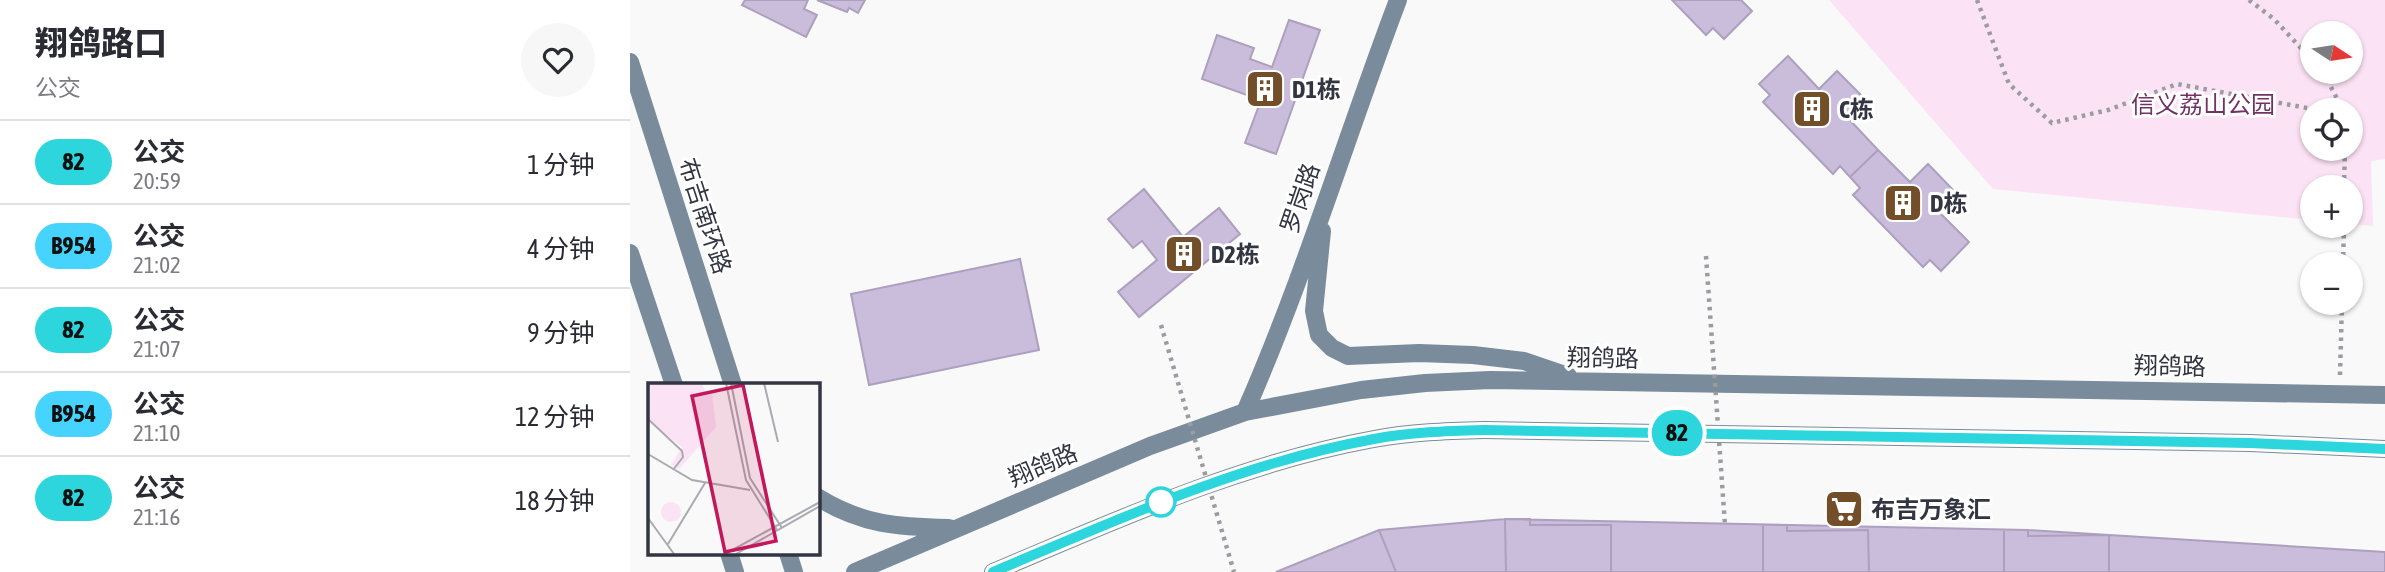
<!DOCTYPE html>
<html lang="zh">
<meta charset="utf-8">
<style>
body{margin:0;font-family:"Asap Condensed","Noto Sans SC",sans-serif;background:#f7f7f7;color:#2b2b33;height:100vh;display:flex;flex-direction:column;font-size:26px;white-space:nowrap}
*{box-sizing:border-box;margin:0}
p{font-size:23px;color:#7c7c81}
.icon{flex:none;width:38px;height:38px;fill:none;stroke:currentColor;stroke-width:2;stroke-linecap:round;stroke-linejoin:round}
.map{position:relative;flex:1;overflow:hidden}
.panel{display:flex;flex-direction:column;background:#fff;width:630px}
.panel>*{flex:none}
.badge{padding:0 14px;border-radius:23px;font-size:24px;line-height:46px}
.needle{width:46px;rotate:102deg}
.controls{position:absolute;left:1670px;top:21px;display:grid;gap:14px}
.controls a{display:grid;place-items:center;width:63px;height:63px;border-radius:50%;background:#fff;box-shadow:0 2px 5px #0004;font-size:35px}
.map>.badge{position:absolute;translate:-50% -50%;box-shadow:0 0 0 4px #fff}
.round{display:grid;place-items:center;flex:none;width:74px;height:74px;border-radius:37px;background:#f7f7f7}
.summary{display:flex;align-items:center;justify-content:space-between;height:119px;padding:0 35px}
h1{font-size:33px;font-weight:800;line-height:52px}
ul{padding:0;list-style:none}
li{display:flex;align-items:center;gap:21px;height:84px;padding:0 35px;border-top:2px solid #e1e1e2}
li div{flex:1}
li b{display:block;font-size:26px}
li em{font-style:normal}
li .badge{min-width:77px;font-weight:700;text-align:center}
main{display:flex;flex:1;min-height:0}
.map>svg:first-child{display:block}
.green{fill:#fce2f5;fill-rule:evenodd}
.building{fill:#cabcdb;stroke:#ad9fbe;stroke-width:2}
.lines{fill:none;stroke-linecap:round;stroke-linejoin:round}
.path{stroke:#9a9ca1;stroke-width:4.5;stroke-dasharray:3.5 5;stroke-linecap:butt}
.secondary{stroke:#7a8b9b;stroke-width:18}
.path-bridge{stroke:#9a9ca1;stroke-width:4.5;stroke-dasharray:3.5 5;stroke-linecap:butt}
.line-casing{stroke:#fff;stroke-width:16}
.line{stroke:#2cd6dc;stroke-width:10}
.stop-dot{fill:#fff;stroke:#2cd6dc;stroke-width:3.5}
.labels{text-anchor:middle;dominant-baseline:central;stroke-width:6;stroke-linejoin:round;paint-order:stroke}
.poi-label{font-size:24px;font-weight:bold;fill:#333642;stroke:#fff;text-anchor:start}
.park-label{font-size:24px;fill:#733265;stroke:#fff}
.street-label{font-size:24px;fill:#333642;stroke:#fff}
.inset-road{fill:none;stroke:#aaabb0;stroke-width:2}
.view{fill:#c2185b;fill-opacity:0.15;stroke:#c2185b;stroke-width:3.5}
.inset-edge{fill:none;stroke:#333642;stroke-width:3.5}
</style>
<main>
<section class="panel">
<div class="summary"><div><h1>翔鸽路口</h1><p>公交</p></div><a class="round"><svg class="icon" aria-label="heart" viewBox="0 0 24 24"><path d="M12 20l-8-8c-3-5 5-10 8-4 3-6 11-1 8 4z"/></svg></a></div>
<ul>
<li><span class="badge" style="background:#2cd6dc;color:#111">82</span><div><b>公交</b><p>20:59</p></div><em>1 分钟</em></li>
<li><span class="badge" style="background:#46d4ff;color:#111">B954</span><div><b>公交</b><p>21:02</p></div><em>4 分钟</em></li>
<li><span class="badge" style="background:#2cd6dc;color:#111">82</span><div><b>公交</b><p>21:07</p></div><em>9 分钟</em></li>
<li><span class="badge" style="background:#46d4ff;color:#111">B954</span><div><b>公交</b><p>21:10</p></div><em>12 分钟</em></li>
<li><span class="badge" style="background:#2cd6dc;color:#111">82</span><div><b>公交</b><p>21:16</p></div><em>18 分钟</em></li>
</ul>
</section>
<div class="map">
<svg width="1755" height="572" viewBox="0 0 1755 572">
<rect width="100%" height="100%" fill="#f9f9f9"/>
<path class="green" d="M1199,0H1755V159L1741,161L1743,226L1720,224V187H1682V220L1363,189ZM1682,33H1720V72H1682ZM1682,110H1720V149H1682Z"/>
<path class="building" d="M115,0H178L174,9L187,15L176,37L112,5Z
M187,0H235L228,13L219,8L217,12Z
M1042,0H1111L1122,11L1094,39L1083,28L1076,35Z
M659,20L690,30L646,154L615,143L631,100L572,79L587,35L624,48L620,59L642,67Z
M1158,56L1189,89L1207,71L1235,99L1217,117L1248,150L1220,177L1210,166L1203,174L1133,102L1140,95L1129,84Z
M1248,150L1280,182L1298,164L1326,193L1307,210L1339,242L1311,271L1300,260L1293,267L1223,195L1230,188L1220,177Z
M514,189L553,237L589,208L610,234L509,317L488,292L527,260L512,241L503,248L478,219Z
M390,259L409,350L239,385L221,294Z
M875,519L1398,530L1755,552V572H646L749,530Z
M875,519H900V525H981V572H876Z
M1133,525H1157V531L1238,530L1239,572H1133Z
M749,530L766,572H646Z
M1374,530H1398V536L1479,535V572H1374Z"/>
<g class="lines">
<path class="path" d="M1347,0L1379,84L1422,123L1478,110L1547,84L1688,110
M1619,0L1644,19L1682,60
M1693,72L1713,110
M1714,187L1715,149
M1713,264L1714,226
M1710,375L1712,303"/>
<path class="secondary" d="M0,62L103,385
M692,231L684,311L689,335L702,348L718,356L789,353L843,355L894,361L938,376
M0,253L44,385
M615,412C674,278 716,137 768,0
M187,497C232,525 268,527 319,528
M99,553L105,572
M158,553L164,572
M225,572L520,446L615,412L731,390L795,383L860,380L1755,395
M363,572C487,520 611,463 744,439C780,432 818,431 855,430L1620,443L1755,449"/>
<path class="path-bridge" d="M1076,256L1095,525
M531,325L604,572"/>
</g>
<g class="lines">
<g class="line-casing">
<path id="line" d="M363,572C487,520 611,463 744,439C780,432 818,431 855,430L1620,443L1755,449"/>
</g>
<use href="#line" class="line"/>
</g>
<defs>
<g id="building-square" transform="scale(2.0125)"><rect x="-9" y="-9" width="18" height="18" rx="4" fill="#734f29" stroke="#fff"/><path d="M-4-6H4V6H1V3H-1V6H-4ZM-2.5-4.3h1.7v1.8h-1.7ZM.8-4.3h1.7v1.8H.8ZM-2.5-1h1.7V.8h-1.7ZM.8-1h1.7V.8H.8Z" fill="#fff"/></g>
<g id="supermarket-square" transform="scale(2.0125)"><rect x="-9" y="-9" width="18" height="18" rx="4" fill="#734f29" stroke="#fff"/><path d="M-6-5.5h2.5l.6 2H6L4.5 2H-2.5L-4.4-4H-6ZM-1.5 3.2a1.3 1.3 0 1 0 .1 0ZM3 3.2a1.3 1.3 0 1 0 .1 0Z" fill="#fff"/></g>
</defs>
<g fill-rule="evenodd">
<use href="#building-square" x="635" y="89"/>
<use href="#building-square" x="1182" y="109"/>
<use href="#building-square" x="1273" y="203"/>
<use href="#building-square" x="554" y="254"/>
<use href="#supermarket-square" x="1214" y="509"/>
</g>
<circle class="stop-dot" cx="531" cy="502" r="14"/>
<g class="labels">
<g class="poi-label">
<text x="662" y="89">D1栋</text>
<text x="1209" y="109">C栋</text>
<text x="1300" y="203">D栋</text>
<text x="581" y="254">D2栋</text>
<text x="1241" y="509">布吉万象汇</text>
</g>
<g class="park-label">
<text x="1573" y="104">信义荔山公园</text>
</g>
<g class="street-label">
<text transform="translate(670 198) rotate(-71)">罗岗路</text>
<text transform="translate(75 216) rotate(72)">布吉南环路</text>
<text transform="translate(973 358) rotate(1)">翔鸽路</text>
<text transform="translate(1540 366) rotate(1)">翔鸽路</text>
<text transform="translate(413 465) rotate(-23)">翔鸽路</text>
</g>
</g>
<g transform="translate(18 383)">
<rect width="172" height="172" fill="#f9f9f9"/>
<path d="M0,0H54L58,11L64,10L68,44L31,86L23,82L34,64L0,38ZM13 129a10 10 0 1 1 20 0a10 10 0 1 1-20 0Z" fill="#fce2f5"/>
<path class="inset-road" d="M78,0L98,97L129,147M83,0L102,95L134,145M116,0L130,59M0,36L34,68L35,74L25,87M0,71L44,97L102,107M0,135L26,171M20,161L57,100M77,171L172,119M88,171L172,123"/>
<path class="view" d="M95,2L128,158L77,169L44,13Z"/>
<rect width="172" height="172" class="inset-edge"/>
</g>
</svg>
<div class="controls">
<a><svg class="needle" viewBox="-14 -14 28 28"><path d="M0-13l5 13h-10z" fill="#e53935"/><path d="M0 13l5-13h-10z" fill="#7c7c81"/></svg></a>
<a><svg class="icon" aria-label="locate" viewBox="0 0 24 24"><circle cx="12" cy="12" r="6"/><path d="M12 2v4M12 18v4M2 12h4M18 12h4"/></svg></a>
<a>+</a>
<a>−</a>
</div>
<b class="badge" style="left:1047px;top:433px;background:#2cd6dc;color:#111">82</b>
</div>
</main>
